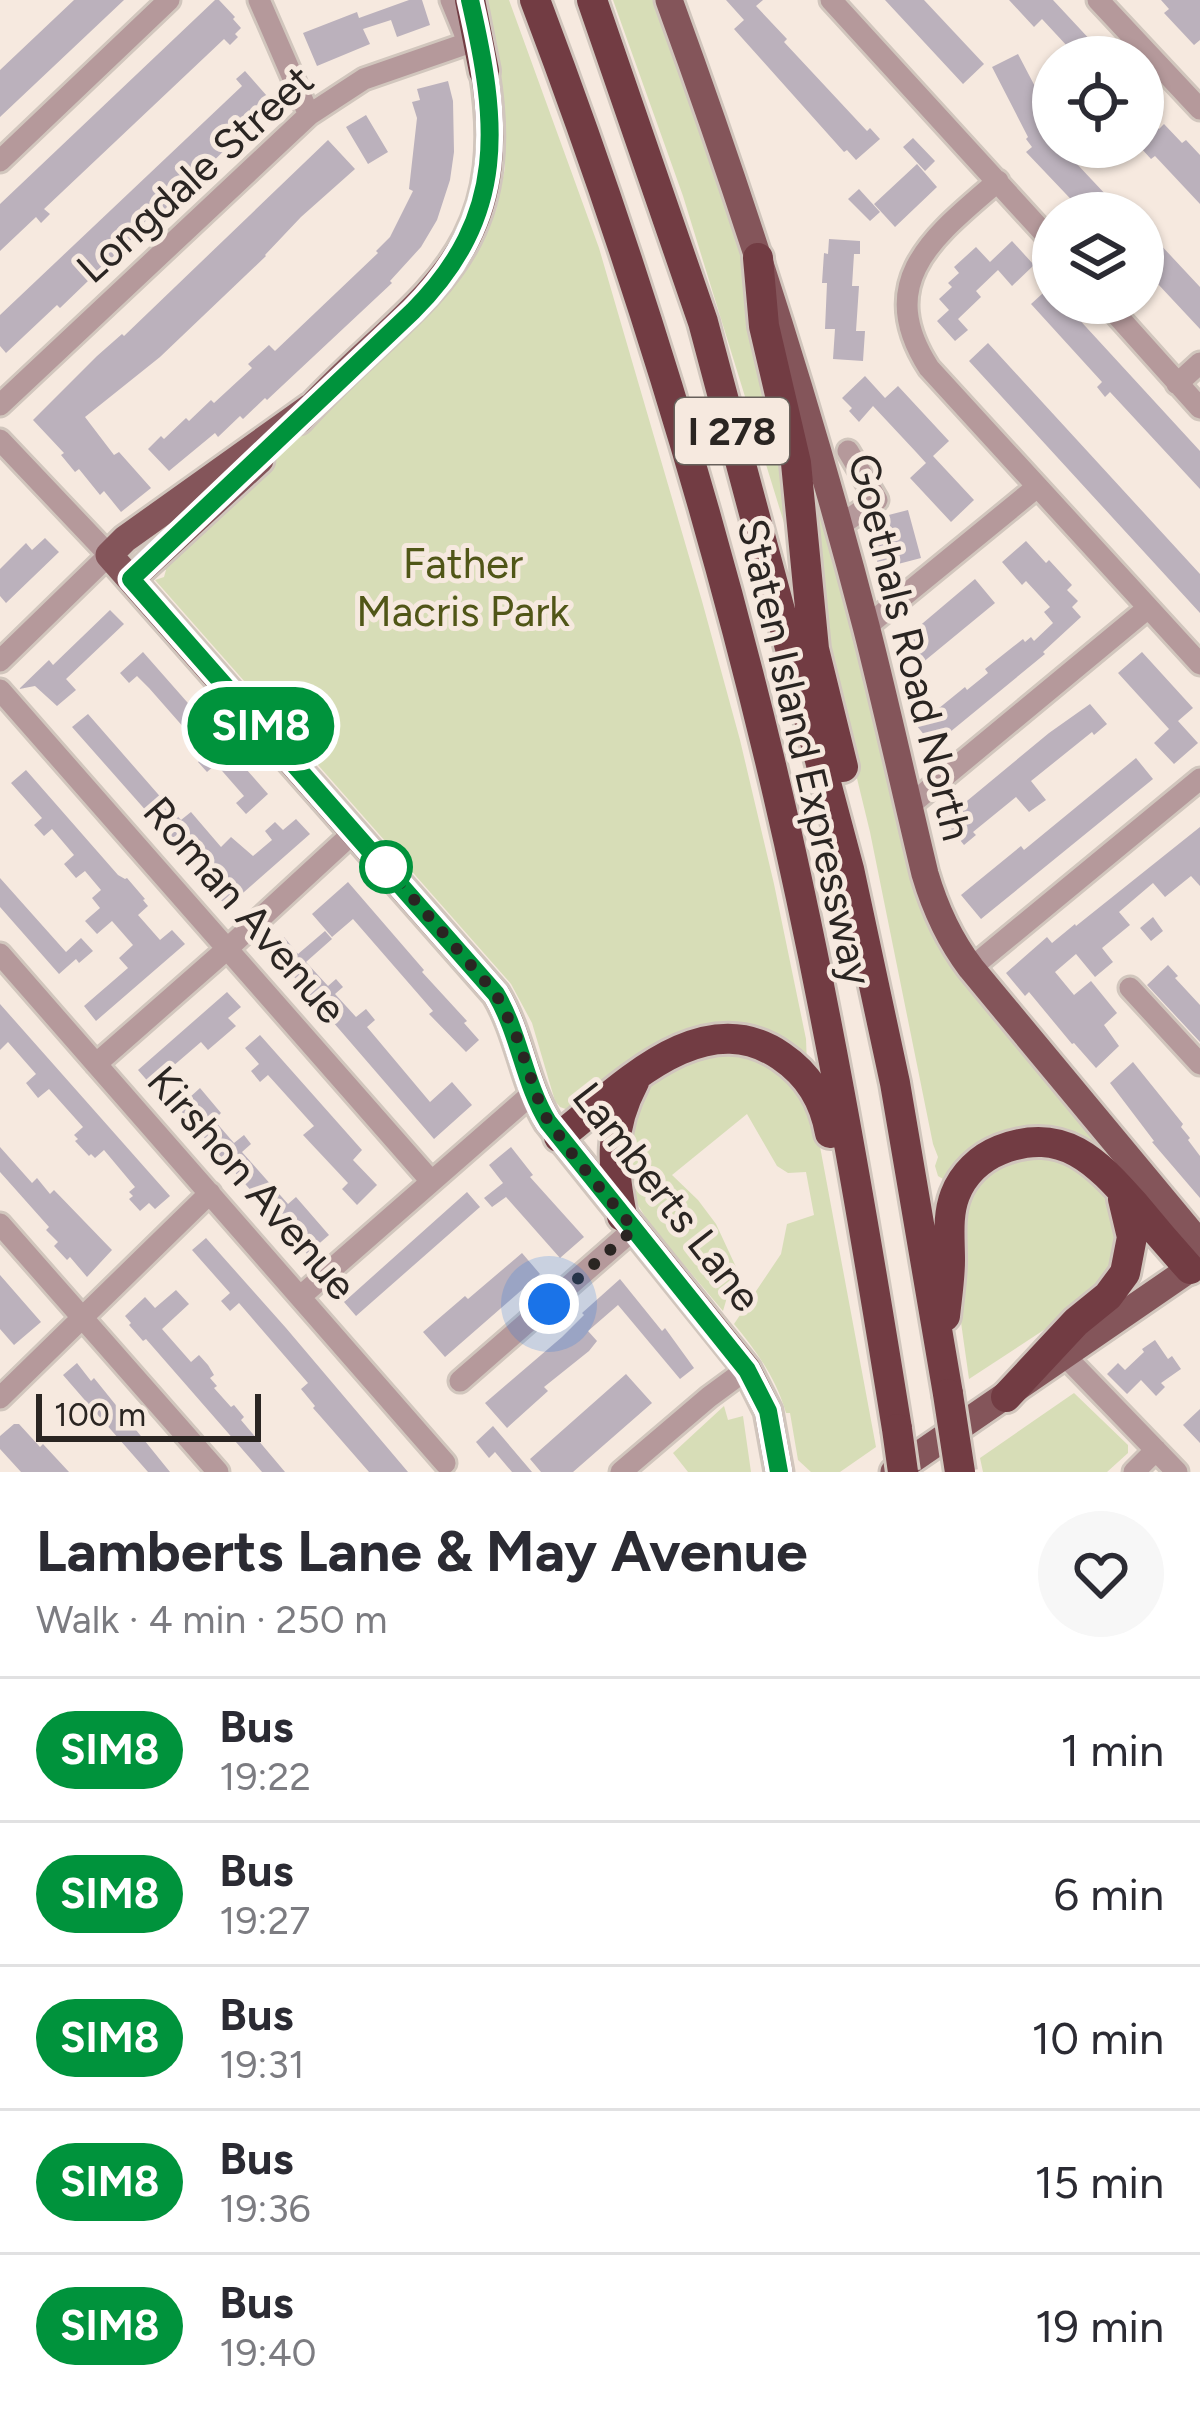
<!DOCTYPE html>
<meta charset="utf-8">
<style>
body{margin:0;font-family:Figtree,sans-serif;background:#f7f7f7;color:#2b2b33;height:100vh;display:flex;flex-direction:column;font-size:45px;white-space:nowrap}
*{box-sizing:border-box;margin:0}
p{font-size:39px;color:#7c7c81}
.icon{flex:none;width:66px;height:66px;fill:none;stroke:currentColor;stroke-width:2;stroke-linecap:round;stroke-linejoin:round}
.map{position:relative;height:1472px;overflow:hidden}
.drawer{display:flex;flex-direction:column;background:#fff;flex:1}
.drawer>*{flex:none}
.badge{padding:0 24px;border-radius:39px;font-size:42px;line-height:78px}
.buttons{position:absolute;left:1032px;top:36px;display:grid;gap:24px}
.buttons a{display:grid;place-items:center;width:132px;height:132px;border-radius:50%;background:#fff;box-shadow:0 3px 9px #0004;font-size:60px}
.scale{position:absolute;left:36px;bottom:30px;width:225px;box-sizing:border-box;padding-left:12px;border:6px solid #2a2522;border-top:0;font-size:33px;line-height:42px;white-space:nowrap;color:#2a2522;-webkit-text-stroke:9px #f6e9df;paint-order:stroke}
.you{position:absolute;width:60px;height:60px;margin:-30px;border:9px solid #fff;border-radius:50%;background:#1a73e8;box-shadow:0 0 0 18px #1a73e833}
.map>.badge{position:absolute;translate:-50% -50%;box-shadow:0 0 0 6px #fff}
.round{display:grid;place-items:center;flex:none;width:126px;height:126px;border-radius:63px;background:#f7f7f7}
.overview{display:flex;align-items:center;justify-content:space-between;height:204px;padding:0 36px}
h1{font-size:57px;font-weight:700;line-height:90px}
ul{padding:0;list-style:none}
li{display:flex;align-items:center;gap:36px;height:144px;padding:0 36px;border-top:3px solid #e1e1e2}
li div{flex:1}
li b{display:block;font-size:45px}
li em{font-style:normal}
li .badge{min-width:132px;font-weight:700;text-align:center}
.map>svg:first-child{display:block}
.green{fill:#d7ddb7}
.building{fill:#bbb1bc}
.lines{fill:none;stroke-linecap:round;stroke-linejoin:round}
.minor-casing{stroke:#d1c6bd;stroke-width:27}
.major-casing{stroke:#d1c6bd;stroke-width:33}
.highway-casing{stroke:#d1c6bd;stroke-width:36}
.minor{stroke:#b5999b;stroke-width:21}
.major{stroke:#84555a;stroke-width:27}
.highway{stroke:#723c43;stroke-width:30}
.highway-bridge-casing{stroke:#d1c6bd;stroke-width:36;stroke-linecap:butt}
.highway-bridge{stroke:#723c43;stroke-width:30}
.line-casing{stroke:#fff;stroke-width:27}
.line{stroke:#00933c;stroke-width:18}
.walk{stroke:#2a2522;stroke-width:12;stroke-dasharray:0 21.6}
.stop-dot{fill:#fff;stroke:#00933c;stroke-width:6}
.labels{text-anchor:middle;dominant-baseline:central;stroke-width:10;stroke-linejoin:round;paint-order:stroke}
.shield{fill:#f6e9df;stroke:#67605b;stroke-width:3}
.shield-label{font-size:39px;font-weight:bold;fill:#2a2522}
.street-label{font-size:42px;fill:#2a2522;stroke:#f6e9df}
.park-label{font-size:42px;fill:#505617;stroke:#f6e9df}
</style>
<div class="map">
<svg width="1200" height="1472" viewBox="0 0 1200 1472">
<rect width="100%" height="100%" fill="#f6e9df"/>
<path class="green" d="M478,0H509L599,248L702,601L740,740L774,884L806,1039L807,1065L738,1033L574,1112L560,1107L555,1101L532,1023L511,984L155,580L164,577L166,570L156,565L429,311L478,249L496,210L505,168V107Z
M613,0H656C700,125 747,250 772,380C781,428 783,479 788,527L785,526L683,196Z
M812,478L855,632L909,858L1122,1171L1075,1143L943,1179L938,1176L935,1166L938,1157L933,1144L870,832L820,626Z
M734,1050L778,1064L813,1109L876,1447L840,1472H811L798,1460L790,1413H786C776,1378 757,1352 734,1324L781,1254L787,1224L814,1215L806,1172L788,1173L777,1166L747,1114L672,1175L698,1200L716,1224L736,1267L723,1311L651,1226L629,1191L623,1169L634,1100L666,1066Z
M1056,1155L1102,1183L1120,1220L1116,1271L1088,1301L969,1379L957,1294L955,1225L979,1177L1016,1156Z
M1074,1393L1128,1445V1453L1107,1472H983L980,1458Z
M724,1406L728,1420L743,1416L751,1472H688L673,1453Z"/>
<path class="building" d="M74,0H124L0,117V70Z
M215,0H219L235,17L233,19L241,28L235,34L238,37L230,45L224,39L44,209L50,214L41,223L36,217L0,251V204Z
M409,0H422L430,25L397,37L391,20L363,29L370,44L317,66L303,33L357,12L359,18Z
M726,0H763L756,6L787,39L784,42L867,131L870,128L880,139L856,160L847,150L844,152L734,29L744,20Z
M885,0H924L984,64L963,84Z
M1009,0H1053L1094,44L1092,46L1102,57H1057L1068,47L1042,19L1034,27Z
M1161,0H1200V40L1194,45L1164,13L1169,9Z
M1018,54L1052,119L1042,124L1053,139V147H1061L1123,213H1084L1026,152L1032,147L1026,139L1028,137L992,67Z
M245,71L267,96L259,103L265,110L167,207L162,212L159,209L139,227L141,230L60,308L57,305L6,353L0,346V315L242,86L236,79Z
M448,81L453,101L454,152L450,180L437,220L421,247L390,281L392,283L267,400L265,398L243,419L240,416L218,437L215,433L169,471L148,449L161,436L164,439L186,418L189,421L211,400L214,403L252,368L248,364L269,345L275,351L378,253L376,251L390,237L413,191L409,189L417,118L412,102L420,100L417,89Z
M1143,112L1159,129L1164,124L1182,143L1186,140L1200,155V204L1155,156L1151,159L1140,147H1143Z
M366,115L388,152L368,164L346,127Z
M913,138L935,161L925,171L903,147Z
M328,140L355,169L301,217L265,255L266,256L160,357L85,417L114,455L119,452L151,488L121,512L104,491L100,495L79,469L75,472L61,455L64,453L33,420L97,356L122,334L124,336Z
M917,164L937,187L895,227L874,204Z
M859,189L880,212L870,221L848,199Z
M1143,226L1200,287V329L1143,268Z
M829,239L860,241V254H854L852,286H859L856,331H865L863,361L833,359L835,329H825L827,283H822L824,253L828,254Z
M1012,241L1034,265L1012,286L998,270L976,291L981,297L958,319L968,330L955,341L937,321L949,310L939,299L952,287L948,283L959,273L954,267L976,247L990,262Z
M1053,284V303H1064L1200,451V489L1110,392L1105,397L1097,387L1102,382L1031,304Z
M988,343L1200,574V613L969,361Z
M865,376L885,398L898,386L949,441L933,456L974,500L951,522L910,478L926,463L916,452L873,406L859,422L849,411L852,408L842,398Z
M908,510L921,558L879,569L876,556L879,555L873,532L870,533L867,525L877,518Z
M45,538L59,552L6,603L0,596V569L26,543L32,550Z
M1026,541L1046,563L1049,560L1072,585L1067,590L1078,601L1072,607L1081,617L1043,652L1045,654L933,746L917,726L965,687L967,690L988,673L985,669L1014,646L1023,639L1025,642L1031,637L1034,641L1053,623L1044,612L1050,607L1026,581L1022,585L1002,562Z
M975,579L995,603L916,668L897,645Z
M110,610L124,624L66,679L76,690L57,706L35,686L19,689L49,660L53,665Z
M143,652L268,794L246,814L236,803L244,796L216,764L207,772L198,762L207,754L149,688L137,676L129,683L120,673Z
M1142,652L1193,708L1178,721L1198,743L1174,764L1154,743L1169,729L1118,673Z
M1090,704L1107,724L1094,735L1092,732L1031,781L1046,800L1029,812L1016,797L973,832L976,835L964,845L944,820L1049,733Z
M88,714L171,809L156,822L72,727Z
M1136,758L1153,779L981,919L961,895L1021,846L1024,850Z
M26,770L118,875L125,879L127,878L145,899L143,900L148,906L138,915L160,940L172,930L185,944L96,1021L84,1006L128,968L119,958L133,945L112,921L97,934L85,921L100,908L92,898L101,890L85,871L76,878L64,864L74,855L52,829L44,836L34,825L42,818L11,783Z
M173,811L181,820L191,812L221,847L231,837L253,856L272,840L265,831L275,822L283,830L296,819L310,834L227,907L214,892L226,882L220,872L199,852L192,857L186,855L169,835Z
M1200,827V886L1191,876L1165,897L1153,883L1119,912L1130,925L1102,948L1113,962L1095,977L1076,954L1055,972L1074,995L1091,981L1117,1013L1104,1025L1119,1046L1096,1068L1074,1043L1072,1044L1029,992L1025,996L1006,973L1047,937L1052,943L1075,924L1076,926Z
M0,878L66,952L81,938L93,951L79,963L76,959L59,974L0,907Z
M348,882L424,970L422,972L467,1021L464,1023L479,1040L466,1052L429,1014L433,1011L353,919L332,937L312,914Z
M1153,917L1163,931L1151,941L1140,928Z
M325,931L332,939L306,962L328,986L336,979L343,987L335,994L356,1017L366,1009L375,1020L367,1027L430,1102L452,1082L472,1105L434,1139L320,1007L314,1012L307,1004L313,999L270,949L284,937L298,954Z
M1168,965L1178,976L1175,978L1200,1005V1042L1147,985Z
M227,992L241,1007L228,1018L236,1026L208,1050L201,1042L151,1085L138,1070Z
M0,1004L170,1196L155,1209L149,1203L140,1211L129,1199L133,1196L129,1192L135,1187L104,1150L95,1158L91,1154L89,1156L75,1141L78,1139L74,1135L83,1127L49,1089L38,1098L26,1083L36,1074L8,1042L0,1050Z
M260,1035L362,1150L353,1160L377,1185L357,1205L342,1189L348,1183L303,1135L314,1126L268,1075L260,1082L251,1071L259,1064L245,1048Z
M1133,1062L1183,1124L1181,1127L1190,1138L1188,1140L1200,1156V1198L1152,1142L1154,1141L1110,1083Z
M200,1088L221,1113L214,1120L234,1143L244,1135L251,1144L242,1152L288,1204L296,1197L329,1235L307,1254L178,1108Z
M0,1147L32,1183L37,1178L50,1194L54,1190L112,1250L87,1277L70,1257L67,1260L54,1246L58,1242L46,1230L49,1227L0,1172Z
M511,1147L533,1175L530,1177L584,1237L560,1258L506,1197L492,1207L484,1198L503,1183L489,1165Z
M467,1192L480,1207L356,1316L344,1302Z
M206,1238L286,1328L408,1472H369L321,1417L313,1408L315,1406L301,1389L308,1383L239,1303L230,1311L221,1301L230,1293L192,1250Z
M522,1253L540,1274L445,1357L423,1332L465,1296L468,1299Z
M0,1275L41,1322L14,1345L0,1329Z
M620,1279L662,1331L665,1328L694,1368L680,1379L618,1305L588,1331L597,1341L589,1351L544,1387L548,1391L507,1428L485,1403L562,1337L584,1315L582,1313Z
M176,1290L189,1304L162,1329L191,1362L199,1355L208,1365L214,1375L210,1378L217,1386L214,1388L231,1407L234,1405L244,1417L241,1420L285,1472H262L146,1339L143,1341L129,1325L131,1323L125,1316L145,1297L155,1308Z
M1155,1340L1168,1359L1172,1356L1181,1369L1161,1383L1165,1387L1156,1396L1141,1380L1127,1394L1107,1374L1118,1363L1125,1370L1144,1352L1142,1349Z
M77,1363L91,1381L94,1378L170,1472H148L83,1398L63,1375Z
M626,1374L652,1403L573,1472H541L530,1459Z
M1200,1409V1443L1183,1425Z
M14,1424H19L40,1447L43,1444L69,1472H21L0,1449V1436Z
M493,1426L532,1472H512L495,1452L489,1458L476,1442Z"/>
<g class="lines">
<g class="minor-casing">
<path id="minor" d="M259,0L309,115
M451,0L469,44
M831,0L1053,243
M1098,0L1200,109
M0,161L169,0
M998,181C937,234 872,280 929,368L1200,664
M1106,303L1200,408
M1177,384L1200,363
M0,405L309,115L364,79L468,43
M0,440L109,555L0,661
M839,526L877,500L848,451
M866,627L1037,487
M0,690L431,1181
M909,806L1148,608
M0,954L445,1463
M971,968L1200,779
M1130,988L1200,1064
M96,1064L227,949L354,832
M0,1224L218,1472
M301,1296L534,1092
M1065,1356L1177,1472
M460,1381L634,1229
M0,1398L210,1193
M621,1472L709,1397L747,1369
M1134,1472L1156,1450"/>
</g>
<g class="major-casing">
<path id="major" d="M669,0C744,205 811,414 866,626C887,708 905,791 925,874C935,908 949,939 971,968L1200,1244
M310,407L125,539L109,555L496,994C520,1034 524,1082 548,1122L747,1369L768,1411L779,1472
M299,420C410,297 516,266 484,71
M131,579L260,460
M894,1472L1200,1262"/>
</g>
<g class="highway-casing">
<path id="highway" d="M470,0L484,71
M535,0C629,248 708,503 770,761C823,982 861,1205 897,1429
M592,0L703,322L849,869L895,1083L948,1394
M758,258L764,326L796,463L814,649L843,767
M559,1137C619,1091 701,1001 781,1056C809,1075 824,1100 830,1133
M622,1216C612,1165 609,1129 634,1082
M945,1316C947,1297 950,1278 950,1260C950,1238 947,1216 955,1195C963,1174 980,1158 1000,1150C1063,1125 1097,1162 1135,1205C1153,1227 1171,1248 1190,1269
M1006,1397L1076,1322L1108,1296L1125,1273L1132,1237L1123,1199"/>
</g>
<use href="#minor" class="minor"/>
<use href="#major" class="major"/>
<use href="#highway" class="highway"/>
<g class="highway-bridge-casing">
<path id="highway-bridge" d="M948,1394L960,1472
M897,1429L903,1472"/>
</g>
<use href="#highway-bridge" class="highway-bridge"/>
</g>
<g class="lines">
<g class="line-casing">
<path id="line" d="M470,0C498,122 509,215 413,311L131,579L496,994C520,1035 524,1083 548,1122L747,1370L768,1411L779,1472"/>
</g>
<use href="#line" class="line"/>
<path class="walk" d="M386,867L496,994L515,1032L543,1113L576,1159L634,1229L549,1304"/>
</g>
<circle class="stop-dot" cx="386" cy="867" r="24"/>
<g class="labels">
<rect class="shield" x="675" y="398" width="114" height="66" rx="9"/>
<g class="shield-label">
<text x="732" y="431">I 278</text>
</g>
<g class="street-label">
<text transform="translate(195 174) rotate(-42)">Longdale Street</text>
<text transform="translate(910 647) rotate(76)">Goethals Road North</text>
<text transform="translate(805 752) rotate(77)">Staten Island Expressway</text>
<text transform="translate(245 910) rotate(49)">Roman Avenue</text>
<text transform="translate(252 1183) rotate(49)">Kirshon Avenue</text>
<text transform="translate(667 1197) rotate(52)">Lamberts Lane</text>
</g>
<g class="park-label">
<text x="463" y="563">Father<tspan x="463" dy="48">Macris Park</tspan></text>
</g>
</g>
</svg>
<div class="buttons">
<a><svg class="icon" aria-label="locate" viewBox="0 0 24 24"><circle cx="12" cy="12" r="6"/><path d="M12 2v4M12 18v4M2 12h4M18 12h4"/></svg></a>
<a><svg class="icon" aria-label="layers" viewBox="0 0 24 24"><path d="M12 4l9 5-9 5-9-5zM3 14l9 5 9-5"/></svg></a>
</div>
<div class="scale">100 m</div>
<div class="you" style="left:549px;top:1304px"></div>
<b class="badge" style="left:261px;top:726px;background:#00933c;color:#fff">SIM8</b>
</div>
<section class="drawer">
<div class="overview"><div><h1>Lamberts Lane &amp; May Avenue</h1><p>Walk · 4 min · 250 m</p></div><a class="round"><svg class="icon" aria-label="heart" viewBox="0 0 24 24"><path d="M12 20l-8-8c-3-5 5-10 8-4 3-6 11-1 8 4z"/></svg></a></div>
<ul>
<li><span class="badge" style="background:#00933c;color:#fff">SIM8</span><div><b>Bus</b><p>19:22</p></div><em>1 min</em></li>
<li><span class="badge" style="background:#00933c;color:#fff">SIM8</span><div><b>Bus</b><p>19:27</p></div><em>6 min</em></li>
<li><span class="badge" style="background:#00933c;color:#fff">SIM8</span><div><b>Bus</b><p>19:31</p></div><em>10 min</em></li>
<li><span class="badge" style="background:#00933c;color:#fff">SIM8</span><div><b>Bus</b><p>19:36</p></div><em>15 min</em></li>
<li><span class="badge" style="background:#00933c;color:#fff">SIM8</span><div><b>Bus</b><p>19:40</p></div><em>19 min</em></li>
</ul>
</section>
